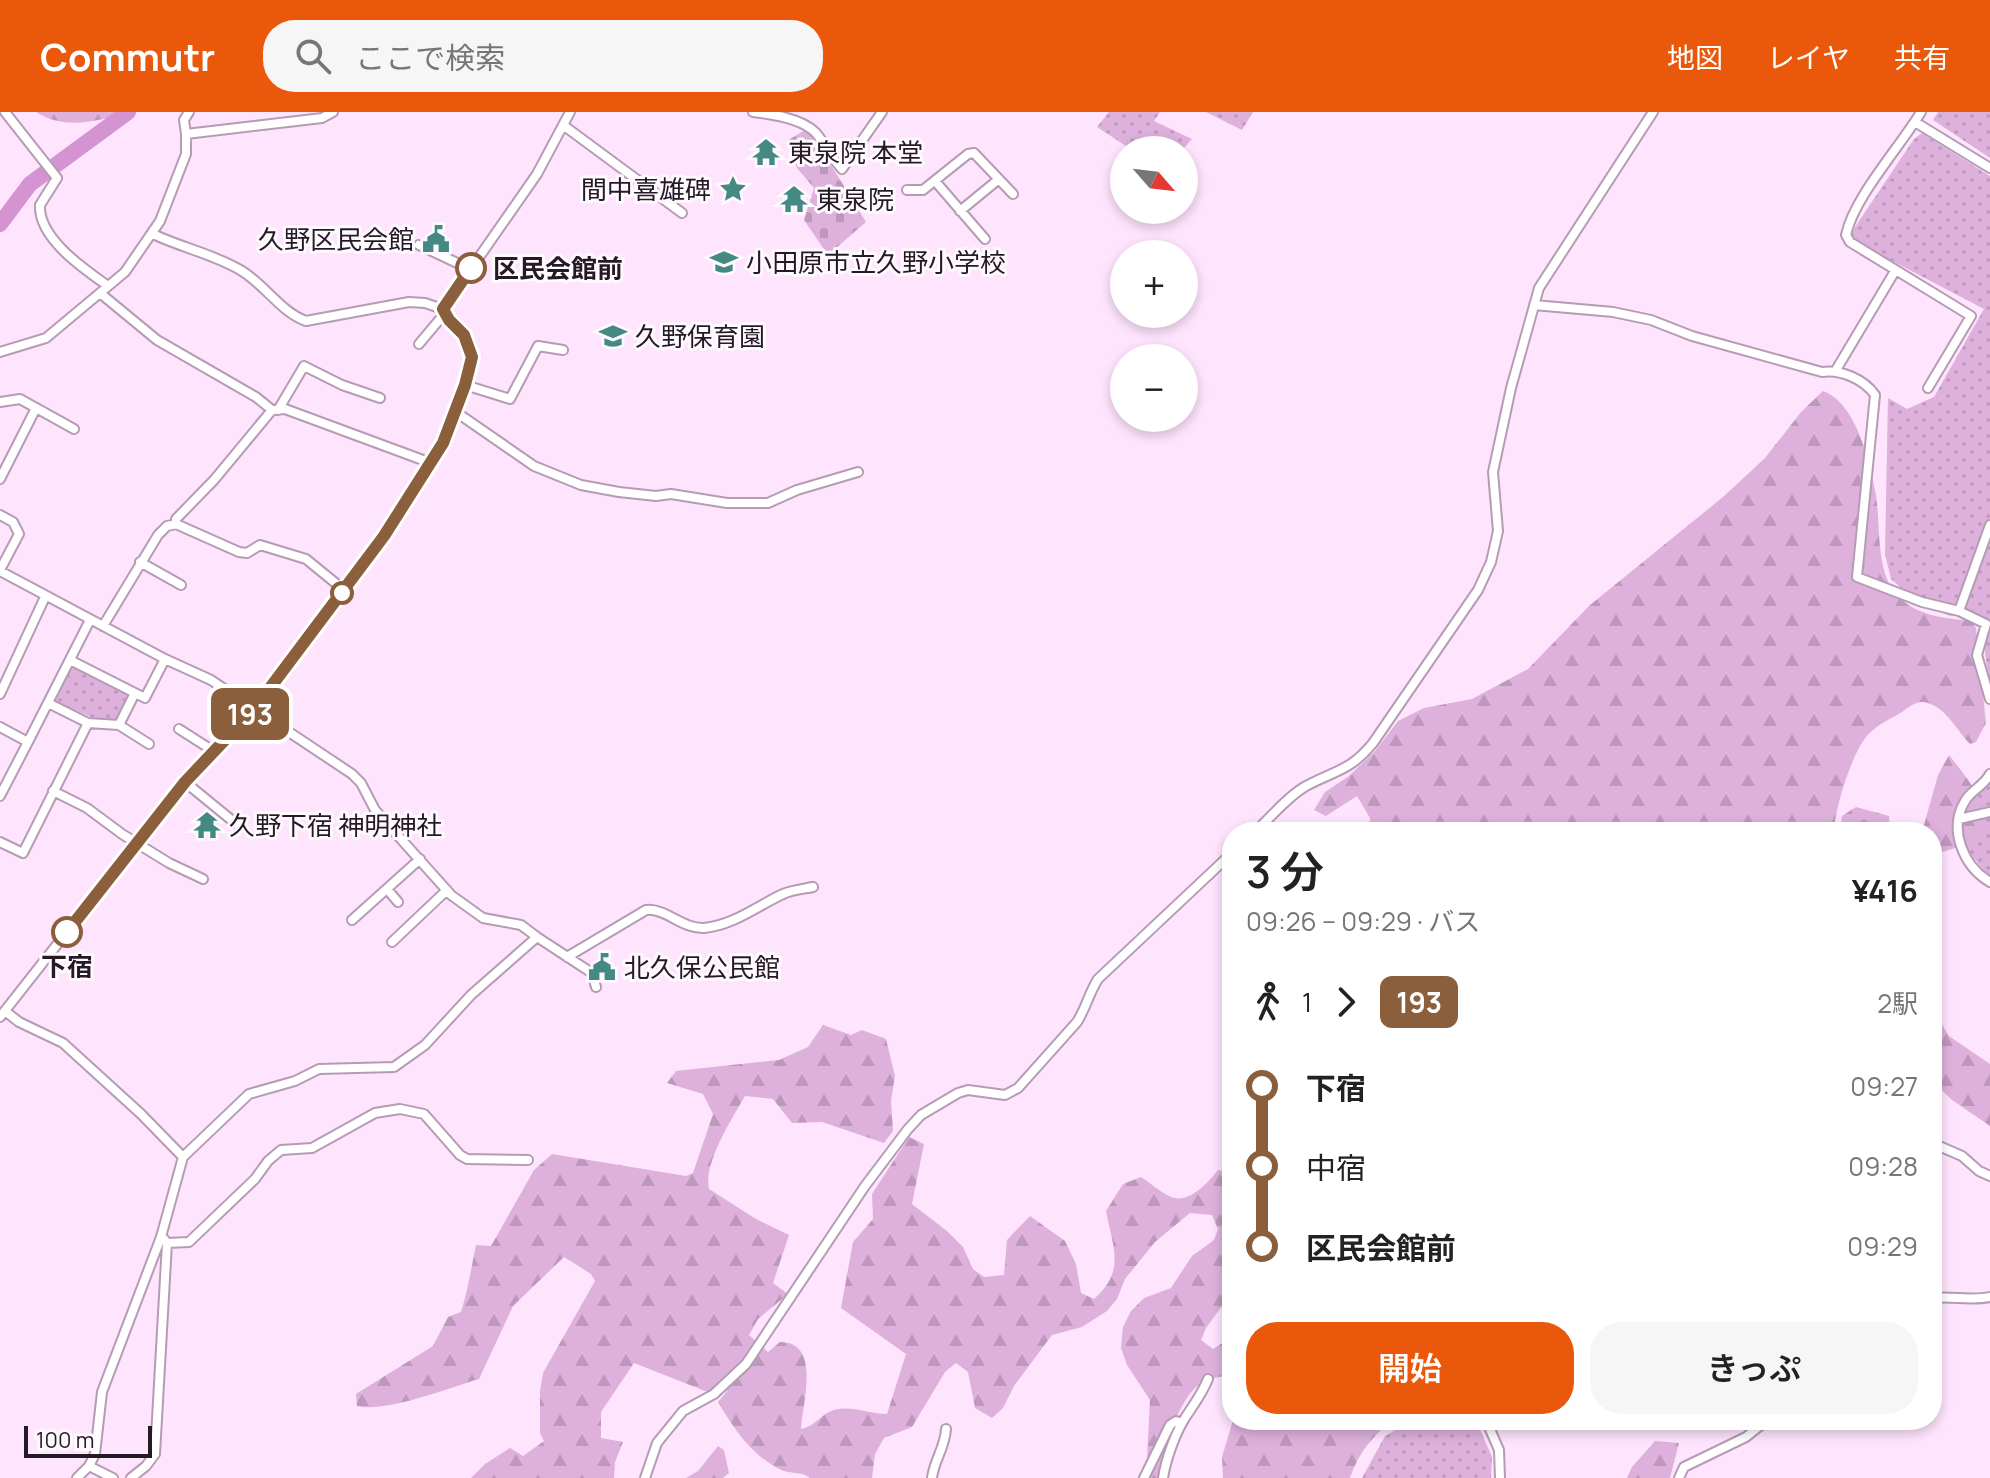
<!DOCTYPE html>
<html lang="ja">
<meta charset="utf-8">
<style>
body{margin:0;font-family:Manrope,"Noto Sans JP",sans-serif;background:#f6f6f6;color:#222;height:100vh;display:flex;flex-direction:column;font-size:30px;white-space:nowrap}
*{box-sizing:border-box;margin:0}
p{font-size:26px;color:#767676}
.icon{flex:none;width:44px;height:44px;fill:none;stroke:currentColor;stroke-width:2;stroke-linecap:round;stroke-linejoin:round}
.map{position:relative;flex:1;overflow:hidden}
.drawer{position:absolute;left:1222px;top:710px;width:720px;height:608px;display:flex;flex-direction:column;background:#fff;border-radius:32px;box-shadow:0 4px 12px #0003}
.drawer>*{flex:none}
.badge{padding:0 16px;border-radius:12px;font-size:28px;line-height:52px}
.needle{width:52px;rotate:118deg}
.buttons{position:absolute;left:1110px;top:24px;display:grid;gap:16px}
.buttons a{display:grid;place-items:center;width:88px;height:88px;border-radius:50%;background:#fff;box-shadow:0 4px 12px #0003;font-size:40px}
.scale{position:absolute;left:24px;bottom:20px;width:128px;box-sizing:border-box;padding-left:8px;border:4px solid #241a23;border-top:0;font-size:22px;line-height:28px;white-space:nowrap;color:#241a23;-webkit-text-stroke:6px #fef9fe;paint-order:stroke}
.map>.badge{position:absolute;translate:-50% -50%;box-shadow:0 0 0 4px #fff}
.legs{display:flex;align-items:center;gap:12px;height:88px;padding:0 24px;font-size:26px}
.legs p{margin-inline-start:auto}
.summary{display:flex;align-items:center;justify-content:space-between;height:136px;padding:0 24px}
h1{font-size:44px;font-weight:600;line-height:60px}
.primary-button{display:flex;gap:16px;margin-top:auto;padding:16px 24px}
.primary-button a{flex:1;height:92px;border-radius:32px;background:#ea580c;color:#fff;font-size:32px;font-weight:600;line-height:92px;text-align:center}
.primary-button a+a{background:#f6f6f6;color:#222}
ul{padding:0 24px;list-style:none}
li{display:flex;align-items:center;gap:28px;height:80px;font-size:30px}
li i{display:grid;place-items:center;width:12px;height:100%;margin:0 10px;background:currentColor}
li i::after{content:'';width:20px;height:20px;margin:-10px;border:6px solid;border-radius:50%;background:#fff}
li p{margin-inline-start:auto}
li:first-child i{background:linear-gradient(#0000 50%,currentColor 0)}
li:last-child i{background:linear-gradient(currentColor 50%,#0000 0)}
header{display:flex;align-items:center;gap:48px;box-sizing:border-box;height:112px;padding:0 40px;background:#ea580c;color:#fff}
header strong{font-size:38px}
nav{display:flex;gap:44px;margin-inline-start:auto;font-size:28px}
.search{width:560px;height:72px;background:#f6f6f6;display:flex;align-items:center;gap:20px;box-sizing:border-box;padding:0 28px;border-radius:32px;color:#767676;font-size:30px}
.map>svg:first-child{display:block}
.green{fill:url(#green-dots)}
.forest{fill:url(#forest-firs)}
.cemetery{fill:url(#cemetery-stones)}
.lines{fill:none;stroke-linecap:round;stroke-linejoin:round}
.river{stroke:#d494d2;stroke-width:16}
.minor-casing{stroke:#b59cb4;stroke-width:12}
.minor{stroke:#fff;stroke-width:8}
.line-1-casing{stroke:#fff;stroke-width:18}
.line-1{stroke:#8b5e3c;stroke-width:12}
.stop-1-dot{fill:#fff;stroke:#8b5e3c;stroke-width:4}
.labels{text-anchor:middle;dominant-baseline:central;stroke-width:6;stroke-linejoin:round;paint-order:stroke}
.poi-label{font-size:26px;fill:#241a23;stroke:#fef9fe;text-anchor:start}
.stop-label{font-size:26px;font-weight:bold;fill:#241a23;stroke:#fef9fe;text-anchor:start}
</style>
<header>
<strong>Commutr</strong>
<div class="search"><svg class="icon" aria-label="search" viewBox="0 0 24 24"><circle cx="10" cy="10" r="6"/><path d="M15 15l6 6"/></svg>ここで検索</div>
<nav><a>地図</a><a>レイヤ</a><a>共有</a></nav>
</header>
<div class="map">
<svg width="1990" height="1366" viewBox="0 0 1990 1366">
<defs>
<pattern id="green-dots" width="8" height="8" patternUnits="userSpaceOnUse" patternTransform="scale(2)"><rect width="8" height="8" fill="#ddb1db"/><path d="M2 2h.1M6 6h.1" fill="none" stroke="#be98bc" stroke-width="1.8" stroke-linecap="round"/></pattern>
<pattern id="forest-firs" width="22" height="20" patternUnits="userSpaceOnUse" patternTransform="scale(2)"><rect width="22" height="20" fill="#ddb1db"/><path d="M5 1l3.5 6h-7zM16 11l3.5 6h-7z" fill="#be98bc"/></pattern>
<pattern id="cemetery-stones" width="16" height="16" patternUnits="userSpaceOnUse" patternTransform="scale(2)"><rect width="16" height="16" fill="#ddb1db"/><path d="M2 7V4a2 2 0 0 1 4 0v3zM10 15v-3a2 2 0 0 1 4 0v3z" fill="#be98bc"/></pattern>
</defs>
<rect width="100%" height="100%" fill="#fee4fd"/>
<path class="green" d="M1109,0H1160L1154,9L1192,27L1182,38H1132L1097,15Z
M1206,0H1253L1242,18Z
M1938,0H1990V46L1933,8Z
M1922,21L1990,64V580L1981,508L1965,502L1950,504L1918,491L1891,467L1885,442L1888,286L1907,297L1934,285L1984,197L1858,131L1852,122L1855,115L1914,27Z
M72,552L130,584L112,614L53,589Z
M1990,670V766L1956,724L1974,686Z
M1413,1308H1476L1492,1345L1491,1366H1362L1385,1324Z"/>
<path class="forest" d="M36,0H127C97,10 64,18 36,0Z
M1823,279C1855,290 1869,347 1875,378C1882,411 1873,465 1902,488C1922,505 1946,506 1971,509L1976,516L1986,611L1976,630L1970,632C1956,618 1946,594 1924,590C1916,589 1908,595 1902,600C1890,607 1875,614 1866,625C1851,644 1835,696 1834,720H1369L1370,706L1357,684L1326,704L1314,698L1325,680L1349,664L1375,639L1398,609L1424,596L1472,587L1528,557L1590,493L1723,385L1765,346L1801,300Z
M1949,643C1971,672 1990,689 1979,728L1943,740L1932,735V720H1922L1938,663Z
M1932,871L1939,908L1949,924L1990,952V1014L1952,988L1932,969Z
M823,913L851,923L862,918L886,927L895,964L891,989L893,1019L884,1031L822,1010L792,1011L773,987L745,984C732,1007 703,1051 709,1077L756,1107L789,1123L773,1171L788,1182L758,1207L749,1223L768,1240L780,1230C822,1230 802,1292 801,1317C814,1314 818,1306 829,1300C846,1291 869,1302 887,1302L906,1242L841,1196L853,1130L873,1107L872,1082L909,1025L924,1032L912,1092L947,1119L963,1135L973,1157L984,1165L1004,1163L1007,1128L1030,1104L1065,1129L1076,1152L1081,1181L1094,1187C1126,1159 1113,1136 1106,1099L1123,1072L1141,1065C1150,1071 1159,1079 1169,1084C1187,1094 1208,1071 1218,1058L1232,1061L1231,1182L1206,1216L1201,1228L1213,1237L1232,1225V1264L1231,1262C1222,1265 1207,1266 1200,1272C1178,1287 1162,1341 1159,1366H1146L1150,1288L1127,1253L1121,1236L1123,1215L1131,1199L1144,1186L1171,1176L1192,1144L1214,1128L1218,1117L1212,1103L1190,1101L1155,1130L1125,1167L1117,1187L1107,1199L1082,1215L1052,1223L1014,1274L1003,1296L992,1306L975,1296L968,1260L956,1251L945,1260L912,1315L884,1326L875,1342L872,1366H810C801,1359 791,1362 781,1358C751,1343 734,1317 718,1290L728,1278L705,1279L634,1251L601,1300V1326L623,1330L615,1350L614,1366H471L485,1352L510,1336L523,1344L544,1329L540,1321V1279L543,1261L595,1169L591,1162L564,1145L513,1194L479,1267C449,1276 385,1301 357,1294L356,1282L433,1234L448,1205L461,1200C468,1178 471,1157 476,1133L491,1134L534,1058L552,1042L686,1064L693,1061L713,1002L703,982L667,971L676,959L779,948L808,935Z
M1233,1308H1394C1373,1322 1358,1342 1350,1366H1223L1222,1345Z
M1655,1329L1679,1331L1670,1366H1627L1632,1355Z
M718,1334L724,1338L729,1361L723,1366H686L698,1359Z"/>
<path class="cemetery" d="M805,18L812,22L866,110L828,143L804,108L814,76L797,56L787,29Z
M1856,695L1889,704L1890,720H1840L1842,704Z"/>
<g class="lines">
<path class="river" d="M0,112L30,72L128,0"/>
<g class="minor-casing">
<path id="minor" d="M5,0L57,66L40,93C38,126 84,157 108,174
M753,0C771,2 801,6 815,20C825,31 832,46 842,57L882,0
M1921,0C1900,35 1854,85 1846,123L1850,130L1971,204L1928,276
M1915,10L1990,56
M563,13L682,101
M186,22L184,8L189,0
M935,69L985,127
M907,78H923L968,42L974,41L1013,82
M960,99L999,67
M153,122C182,136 214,142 242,159C265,173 281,200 306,209L409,190L425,191L443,197
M419,133L470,157
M100,181L157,228L256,285L272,298
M1534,193L1613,200L1651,208L1692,224L1822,260C1840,257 1864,267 1875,283L1857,465L1922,490L1959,499
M419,232L445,201
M0,240L46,226L125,160L160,109L186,42V22L322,6L333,0
M1836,258L1895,159
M465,273L510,287L538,234L563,238
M0,290L20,287L74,317
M278,298L304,254L342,273L380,286
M456,300L534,354L581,373L619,380L656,384L671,382L727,391H768L797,378L858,360
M0,367L36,296
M0,403L13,410L19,422L0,458
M176,412V407L214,368L272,298L285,297L431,351
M1990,413L1959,499L1986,512L1977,543L1990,587
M140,450L181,473
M0,459L165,547L211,568L352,662L361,671L375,698L451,783L483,806L521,813L537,825L471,883L425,933L394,955L319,957L295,969L249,982L183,1045L161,1125L102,1280L95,1342L89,1354L77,1366
M103,514L158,423L167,414L176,412L239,440L247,441L260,433L306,447L344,478
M70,548L135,581
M0,582L45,485
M48,591L88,611L119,613L135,581L145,586L165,547
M119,613L149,632
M0,615L28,630L0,684
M179,617L215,640
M28,630L90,508
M1990,662C1984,674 1971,678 1965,689C1948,717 1963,754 1990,770
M185,670L240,715
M53,679L87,696L122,722L169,751L203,767
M1959,707L1990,700
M1255,720C1271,705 1287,685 1306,674C1336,658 1350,659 1373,631L1478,478L1491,450L1498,419L1493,360L1511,276L1539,176L1653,0
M0,730L23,741L88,611
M387,777L398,790
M352,808L420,747
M537,825L592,861L596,875
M392,830L447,778
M567,845L646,798C666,796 682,817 704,816C734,813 757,794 783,782C792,778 803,777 813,775
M5,899L19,910L63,931L141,1002L183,1045
M0,905L185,670L255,596L384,424L443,331L472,245L464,223L449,208L443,197L537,62L570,0
M1932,1031L1962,1044L1979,1059L1990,1064
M167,1131L189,1130L255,1067L268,1049L281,1038L312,1036L375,1001L400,997L424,1002L460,1043L467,1047L528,1048
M1932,1186C1951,1184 1972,1189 1990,1185
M1486,1308L1499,1338L1500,1366
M89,1354L113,1366
M131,1366L146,1354L155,1342L167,1131L164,1127
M645,1366L657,1331L683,1299L714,1282L746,1252L865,1074L908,1017L921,1003L958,981L968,978L1005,983L1018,976L1077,910C1086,896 1089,881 1098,867L1232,741
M932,1366C934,1348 945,1336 946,1317
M1144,1366L1170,1313L1176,1309L1182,1311
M1163,1366C1166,1347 1175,1322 1185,1306C1194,1292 1202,1282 1208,1267
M1679,1366L1684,1355L1746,1325L1767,1308"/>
</g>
<use href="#minor" class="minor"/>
</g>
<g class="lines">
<g class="line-1-casing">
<path id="line-1" d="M67,820L185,670L255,596L384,424L443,331L465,273L472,245L464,223L449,208L443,197L471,156"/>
</g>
<use href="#line-1" class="line-1"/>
</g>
<defs>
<g id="temple-bare" transform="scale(2.16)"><path d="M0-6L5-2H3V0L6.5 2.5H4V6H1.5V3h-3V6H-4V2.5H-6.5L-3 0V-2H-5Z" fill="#448a82" stroke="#fef9fe" stroke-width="2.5" paint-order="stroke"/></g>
<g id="sight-bare" transform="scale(2.16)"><path d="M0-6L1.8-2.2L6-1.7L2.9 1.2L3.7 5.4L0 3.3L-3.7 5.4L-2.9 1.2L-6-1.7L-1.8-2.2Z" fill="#448a82" stroke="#fef9fe" stroke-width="2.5" paint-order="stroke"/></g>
<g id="civic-bare" transform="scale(2.16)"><path d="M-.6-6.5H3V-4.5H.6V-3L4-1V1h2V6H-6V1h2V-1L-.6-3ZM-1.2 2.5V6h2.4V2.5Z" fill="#448a82" stroke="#fef9fe" stroke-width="2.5" paint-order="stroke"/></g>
<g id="school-bare" transform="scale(2.16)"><path d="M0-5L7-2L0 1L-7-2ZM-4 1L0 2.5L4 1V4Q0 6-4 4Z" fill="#448a82" stroke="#fef9fe" stroke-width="2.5" paint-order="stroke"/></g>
</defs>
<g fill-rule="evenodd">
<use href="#temple-bare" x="766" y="40"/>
<use href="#sight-bare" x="733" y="77"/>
<use href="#temple-bare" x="794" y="87"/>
<use href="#civic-bare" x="436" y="127"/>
<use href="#school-bare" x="724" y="150"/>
<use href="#school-bare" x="613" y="224"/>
<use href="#temple-bare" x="207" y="713"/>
<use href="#civic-bare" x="602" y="855"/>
</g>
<g class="stop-1-dot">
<circle cx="471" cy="156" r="14"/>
<circle cx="342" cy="481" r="10"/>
<circle cx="67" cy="820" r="14"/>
</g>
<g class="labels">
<g class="poi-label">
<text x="788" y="40">東泉院 本堂</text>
<text x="711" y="77" text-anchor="end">間中喜雄碑</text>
<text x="816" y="87">東泉院</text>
<text x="414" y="127" text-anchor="end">久野区民会館</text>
<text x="746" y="150">小田原市立久野小学校</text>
<text x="635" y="224">久野保育園</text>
<text x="229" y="713">久野下宿 神明神社</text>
<text x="624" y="855">北久保公民館</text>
</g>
<g class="stop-label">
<text x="493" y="156">区民会館前</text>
<text x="67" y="854" text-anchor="middle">下宿</text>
</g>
</g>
</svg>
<div class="buttons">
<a><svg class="needle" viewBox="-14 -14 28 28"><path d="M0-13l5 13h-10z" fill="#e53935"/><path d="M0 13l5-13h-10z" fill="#767676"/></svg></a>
<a>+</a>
<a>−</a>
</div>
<div class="scale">100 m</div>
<b class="badge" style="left:250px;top:602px;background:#8b5e3c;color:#fff">193</b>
<section class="drawer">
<div class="summary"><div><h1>3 分</h1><p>09:26 – 09:29 · バス</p></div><b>¥416</b></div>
<div class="legs"><svg class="icon" aria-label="walk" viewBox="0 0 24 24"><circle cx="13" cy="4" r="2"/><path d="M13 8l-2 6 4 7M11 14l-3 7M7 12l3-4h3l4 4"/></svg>1<svg class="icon" aria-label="forward" viewBox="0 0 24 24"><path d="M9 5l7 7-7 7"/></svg><b class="badge" style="background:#8b5e3c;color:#fff">193</b><p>2駅</p></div>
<ul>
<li><i style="color:#8b5e3c"></i><b>下宿</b><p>09:27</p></li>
<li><i style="color:#8b5e3c"></i><span>中宿</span><p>09:28</p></li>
<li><i style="color:#8b5e3c"></i><b>区民会館前</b><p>09:29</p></li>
</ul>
<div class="primary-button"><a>開始</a><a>きっぷ</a></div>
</section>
</div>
